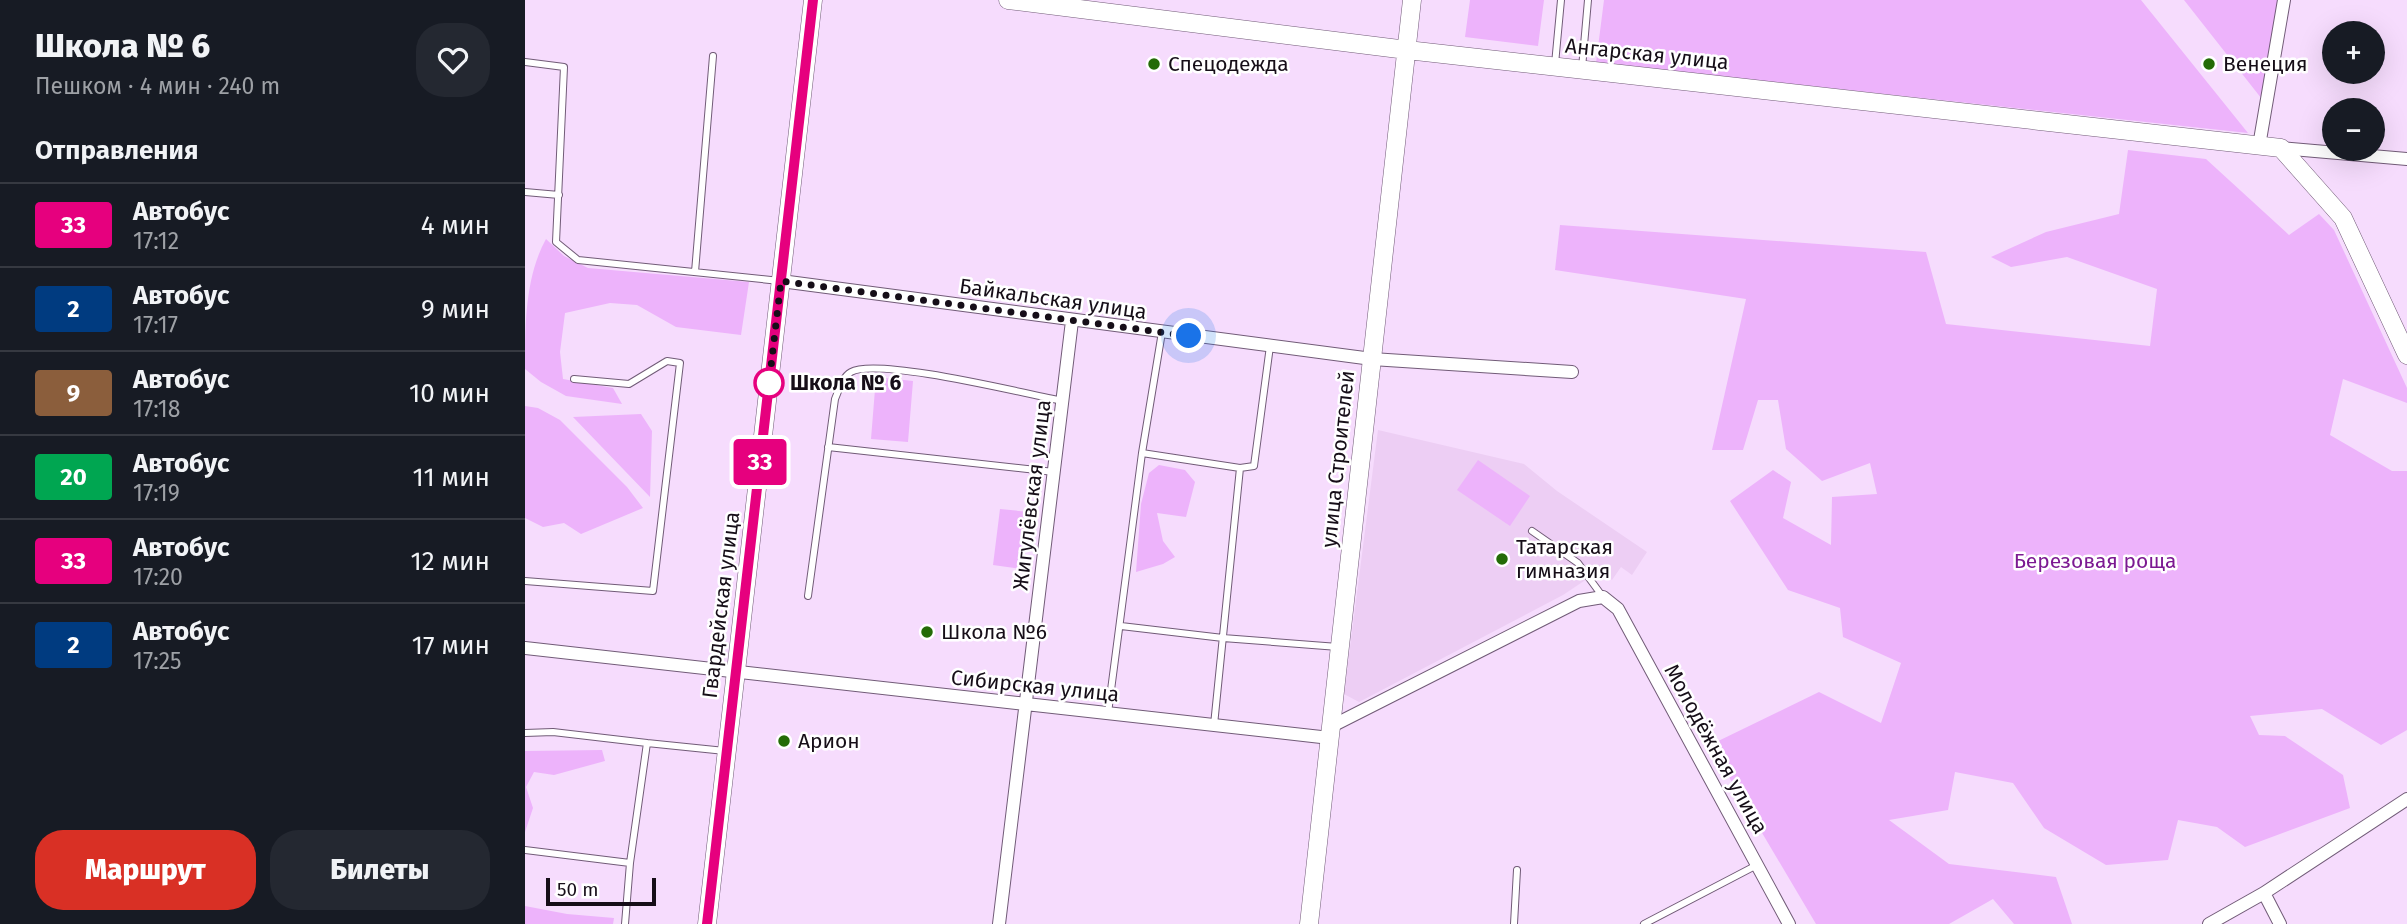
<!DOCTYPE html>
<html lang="ru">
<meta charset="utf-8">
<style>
body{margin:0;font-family:"Fira Sans",sans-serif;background:#242831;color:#f1f3f6;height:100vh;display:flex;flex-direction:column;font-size:26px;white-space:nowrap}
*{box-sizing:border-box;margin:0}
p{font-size:23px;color:#9ea1a6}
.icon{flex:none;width:38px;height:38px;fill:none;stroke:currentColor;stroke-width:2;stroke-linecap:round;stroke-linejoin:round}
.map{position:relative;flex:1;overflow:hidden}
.panel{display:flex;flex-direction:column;background:#171b24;width:525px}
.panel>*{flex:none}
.badge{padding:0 14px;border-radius:5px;font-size:24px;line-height:46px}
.controls{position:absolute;left:1797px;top:21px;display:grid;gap:14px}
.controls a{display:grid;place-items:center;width:63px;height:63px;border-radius:50%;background:#171b24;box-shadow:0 7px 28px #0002;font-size:35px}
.scale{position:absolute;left:21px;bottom:18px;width:110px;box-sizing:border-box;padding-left:7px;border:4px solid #160e18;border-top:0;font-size:19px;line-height:24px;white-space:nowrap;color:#160e18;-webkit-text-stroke:5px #fff;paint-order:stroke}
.you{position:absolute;width:35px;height:35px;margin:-18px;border:5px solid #fff;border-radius:50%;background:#1a73e8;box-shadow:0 0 0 10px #1a73e833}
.map>.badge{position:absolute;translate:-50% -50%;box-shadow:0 0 0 4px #fff}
h2{padding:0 35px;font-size:26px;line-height:63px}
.round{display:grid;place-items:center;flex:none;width:74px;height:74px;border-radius:28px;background:#242831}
.summary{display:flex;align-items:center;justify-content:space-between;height:119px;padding:0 35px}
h1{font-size:33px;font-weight:800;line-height:52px}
.button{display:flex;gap:14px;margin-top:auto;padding:14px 35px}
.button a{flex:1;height:80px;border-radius:28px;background:#d93025;color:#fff;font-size:28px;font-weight:800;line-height:80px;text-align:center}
.button a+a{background:#242831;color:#f1f3f6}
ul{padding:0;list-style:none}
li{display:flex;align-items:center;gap:21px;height:84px;padding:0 35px;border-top:2px solid #363941}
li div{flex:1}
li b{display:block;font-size:26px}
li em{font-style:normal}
li .badge{min-width:77px;font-weight:700;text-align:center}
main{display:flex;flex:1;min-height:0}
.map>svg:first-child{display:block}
.built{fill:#edcef4}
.green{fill:#edb3fb}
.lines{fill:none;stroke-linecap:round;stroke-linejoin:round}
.lane-casing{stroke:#715b77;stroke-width:8}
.street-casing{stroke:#715b77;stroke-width:14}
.secondary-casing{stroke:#715b77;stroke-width:19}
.lane{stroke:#fff;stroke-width:6}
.street{stroke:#fff;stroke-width:12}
.secondary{stroke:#fff;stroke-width:18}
.line-casing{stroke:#fff;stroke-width:16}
.line{stroke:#e6007e;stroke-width:10}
.walk{stroke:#160e18;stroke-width:7;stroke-dasharray:0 12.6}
.poi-dot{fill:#246b07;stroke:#fff;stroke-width:2.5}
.stop-dot{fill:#fff;stroke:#e6007e;stroke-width:3.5}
.labels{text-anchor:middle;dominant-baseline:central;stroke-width:5;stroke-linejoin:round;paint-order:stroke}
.street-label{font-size:21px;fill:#160e18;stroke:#fff}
.poi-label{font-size:21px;fill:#160e18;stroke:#fff;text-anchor:start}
.stop-label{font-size:21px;font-weight:bold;fill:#160e18;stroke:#fff;text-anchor:start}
.park-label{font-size:21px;fill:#7c1992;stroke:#fff}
</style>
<main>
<section class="panel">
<div class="summary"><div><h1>Школа № 6</h1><p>Пешком · 4 мин · 240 m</p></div><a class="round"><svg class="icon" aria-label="heart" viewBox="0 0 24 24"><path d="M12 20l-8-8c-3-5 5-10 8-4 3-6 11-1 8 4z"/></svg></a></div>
<h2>Отправления</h2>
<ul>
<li><span class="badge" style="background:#e6007e;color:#fff">33</span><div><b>Автобус</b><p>17:12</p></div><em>4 мин</em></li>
<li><span class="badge" style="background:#003b80;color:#fff">2</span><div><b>Автобус</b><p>17:17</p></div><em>9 мин</em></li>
<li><span class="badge" style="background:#8b5e3c;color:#fff">9</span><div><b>Автобус</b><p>17:18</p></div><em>10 мин</em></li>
<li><span class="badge" style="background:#00a651;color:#fff">20</span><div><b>Автобус</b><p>17:19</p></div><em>11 мин</em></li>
<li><span class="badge" style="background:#e6007e;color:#fff">33</span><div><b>Автобус</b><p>17:20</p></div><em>12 мин</em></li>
<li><span class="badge" style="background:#003b80;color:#fff">2</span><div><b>Автобус</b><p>17:25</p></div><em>17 мин</em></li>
</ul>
<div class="button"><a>Маршрут</a><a>Билеты</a></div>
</section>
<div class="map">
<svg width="1882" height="924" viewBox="0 0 1882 924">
<rect width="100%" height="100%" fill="#f6dcfd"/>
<path class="built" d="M853,430L999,464L1032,491L1122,552L1107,575L1096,567L1087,580L1074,571L1038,595L834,702L819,694Z"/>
<path class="green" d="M945,0H1019L1013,46L940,37Z
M1079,0H1616L1723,133L1071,63Z
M1659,0H1755L1740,103Z
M1603,150L1681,159L1764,235L1794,214L1809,230L1882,388V403L1818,379L1805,435L1867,471H1882V730L1856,745L1797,709L1725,716L1734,735L1760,736L1818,775L1825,808L1720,847L1692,827L1653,820L1643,860L1581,865L1519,828L1488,783L1430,772L1423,810L1364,820L1424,864L1531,877L1547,924H1489L1468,899L1424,924H1291L1185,745L1294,692L1356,723L1376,663L1318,637L1315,608L1263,590L1205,501L1248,470L1266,482L1258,518L1306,545L1307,497L1352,494L1345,463L1297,481L1261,449L1253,400H1233L1218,450H1187L1221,299L1030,270L1035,225L1401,252L1421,324L1625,346L1632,289L1542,257L1486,267L1466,257L1521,232L1594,214Z
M21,239L39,256L63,268L224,282L216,335L151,327L112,305L85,303L40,313L35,352L38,379L88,388L97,404L41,396L16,382L0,369C0,326 0,277 21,239Z
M351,377L388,381L383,442L346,439Z
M0,406L13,408L35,420L102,487L118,508L56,534L39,523L18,527L0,518Z
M116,414L127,431L125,497L48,417Z
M953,460L1005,496L985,526L932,490Z
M634,465L660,470L670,482L661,517L632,513L638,541L650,557L638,564L611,572L616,504L624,473Z
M475,509L504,512L497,569L468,565Z
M77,750L80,761L29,775L9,772L1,787L8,808L0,832V751Z
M0,906L42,914L89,918L88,924H0Z"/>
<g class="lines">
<g class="lane-casing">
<path id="lane" d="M0,62L39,67L31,242L53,260L255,281
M1030,64L1036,0
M1057,68L1063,0
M0,192L34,195
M170,272L188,56
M303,447L529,472
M617,453L715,468L689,725
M715,468L729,466L745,346
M1007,531L1053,563L1078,597
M0,581L128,591L155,363L142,361L104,384L49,379
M283,596L310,399C314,390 317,377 326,372C352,357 501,394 538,401
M596,626L698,638L813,647
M583,713L617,453L637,332
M0,733L28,732L122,743
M0,850L105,863
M100,924L105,863L122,743L200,751
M989,924L992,870
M1119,924L1232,865"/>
</g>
<g class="street-casing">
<path id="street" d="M1734,146L1759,0
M1756,148L1882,159
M256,281L847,359L1047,372
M0,648L805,738
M805,727L1054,601L1078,597L1093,609L1264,924
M1739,893L1755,924
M474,924L547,321
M1684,924L1739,893L1882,799"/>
</g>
<g class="secondary-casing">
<path id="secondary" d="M483,0L882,50L1756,148L1818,218L1882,355
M182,924L288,0
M784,924L887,0"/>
</g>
<use href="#lane" class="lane"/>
<use href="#street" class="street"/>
<use href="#secondary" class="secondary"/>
</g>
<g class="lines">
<g class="line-casing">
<path id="line" d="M182,924L288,0"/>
</g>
<use href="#line" class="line"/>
<path class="walk" d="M244,383L243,392L256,281L664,336"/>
</g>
<g class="poi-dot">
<circle cx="629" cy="64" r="7"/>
<circle cx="1684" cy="64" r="7"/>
<circle cx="977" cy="559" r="7"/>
<circle cx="402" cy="632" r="7"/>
<circle cx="259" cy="741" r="7"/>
</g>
<circle class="stop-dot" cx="244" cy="383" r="14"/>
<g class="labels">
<g class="street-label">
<text transform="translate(1122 54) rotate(6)">Ангарская улица</text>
<text transform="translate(528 299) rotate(8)">Байкальская улица</text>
<text transform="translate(813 459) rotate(-84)">улица Строителей</text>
<text transform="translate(507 495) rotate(-83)">Жигулёвская улица</text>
<text transform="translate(196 605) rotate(-83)">Гвардейская улица</text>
<text transform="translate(510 686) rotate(6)">Сибирская улица</text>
<text transform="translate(1191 749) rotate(61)">Молодёжная улица</text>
</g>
<g class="poi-label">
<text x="643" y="64">Спецодежда</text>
<text x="1698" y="64">Венеция</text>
<text x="991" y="547">Татарская<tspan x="991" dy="24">гимназия</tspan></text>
<text x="416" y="632">Школа №6</text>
<text x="273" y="741">Арион</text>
</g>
<g class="stop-label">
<text x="265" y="383">Школа № 6</text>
</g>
<g class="park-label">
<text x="1570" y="561">Березовая роща</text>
</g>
</g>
</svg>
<div class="controls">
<a>+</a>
<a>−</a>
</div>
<div class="scale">50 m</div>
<div class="you" style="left:664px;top:336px"></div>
<b class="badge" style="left:235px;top:462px;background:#e6007e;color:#fff">33</b>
</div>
</main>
